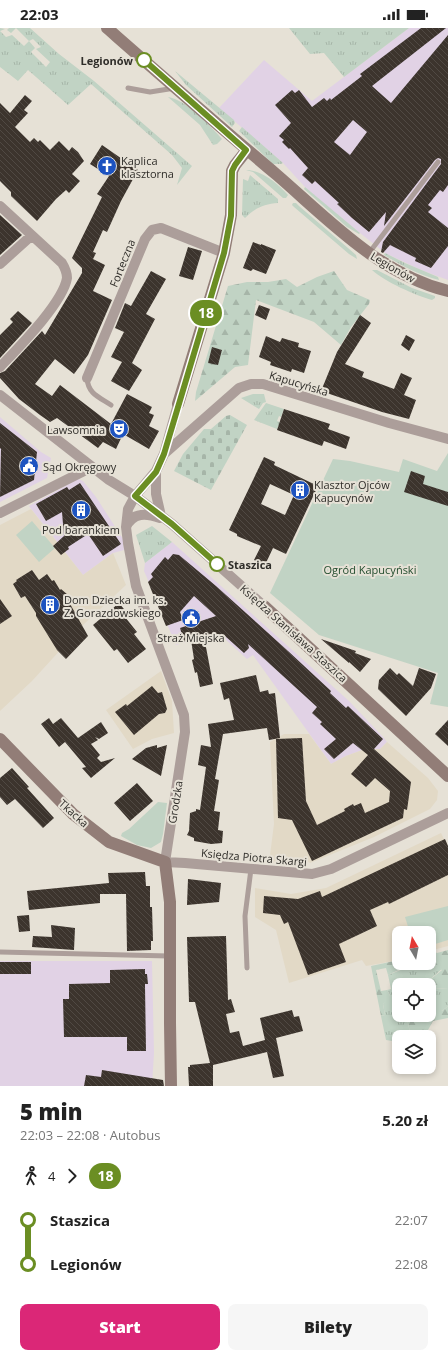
<!DOCTYPE html>
<html lang="pl">
<meta charset="utf-8">
<style>
body{margin:0;font-family:"Open Sans",sans-serif;background:#f6f6f6;color:#222;height:100vh;display:flex;flex-direction:column;font-size:15px;white-space:nowrap}
*{box-sizing:border-box;margin:0}
p{font-size:13px;color:#767676}
.icon{flex:none;width:22px;height:22px;fill:none;stroke:currentColor;stroke-width:2;stroke-linecap:round;stroke-linejoin:round}
.map{position:relative;height:1058px;overflow:hidden}
.sheet{display:flex;flex-direction:column;background:#fff;flex:1}
.sheet>*{flex:none}
.badge{padding:0 8px;border-radius:13px;font-size:14px;line-height:26px}
.needle{width:26px;rotate:350deg}
.fabs{position:absolute;left:392px;top:898px;display:grid;gap:8px}
.fabs a{display:grid;place-items:center;width:44px;height:44px;border-radius:8px;background:#fff;box-shadow:0 2px 6px #0003;font-size:20px}
.map>.badge{position:absolute;translate:-50% -50%;box-shadow:0 0 0 2px #fff}
.legs{display:flex;align-items:center;gap:6px;height:44px;padding:0 20px;font-size:13px}
.legs p{margin-inline-start:auto}
.summary{display:flex;align-items:center;justify-content:space-between;height:68px;padding:0 20px}
h1{font-size:22px;font-weight:800;line-height:30px}
.button{display:flex;gap:8px;margin-top:auto;padding:8px 20px}
.button a{flex:1;height:46px;border-radius:8px;background:#db2777;color:#fff;font-size:16px;font-weight:800;line-height:46px;text-align:center}
.button a+a{background:#f6f6f6;color:#222}
ul{padding:0 20px;list-style:none}
li{display:flex;align-items:center;gap:14px;height:44px;font-size:15px}
li i{display:grid;place-items:center;width:6px;height:100%;margin:0 5px;background:currentColor}
li i::after{content:'';width:10px;height:10px;margin:-5px;border:3px solid;border-radius:50%;background:#fff}
li p{margin-inline-start:auto}
li:first-child i{background:linear-gradient(#0000 50%,currentColor 0)}
li:last-child i{background:linear-gradient(currentColor 50%,#0000 0)}
.status{display:flex;justify-content:space-between;align-items:center;height:28px;padding:0 20px;background:#fff;direction:ltr}
.status svg{height:11px;fill:currentColor}
.map>svg:first-child{display:block}
.commercial{fill:#e1d2e5}
.built{fill:#e2d9c6}
.grass{fill:url(#grass-tufts);fill-rule:evenodd}
.forest{fill:url(#forest-firs)}
.cemetery{fill:url(#cemetery-stones)}
.garden{fill:#c1d3c4}
.building{fill:url(#building-back-hatch);fill-rule:evenodd}
.lines{fill:none;stroke-linecap:round;stroke-linejoin:round}
.lane{stroke:#ac9e9a;stroke-width:5}
.street{stroke:#ac9e9a;stroke-width:10}
.secondary{stroke:#927d77;stroke-width:12}
.line-1-casing{stroke:#fff;stroke-width:9}
.line-1{stroke:#6b8e23;stroke-width:6}
.stop-1-dot{fill:#fff;stroke:#6b8e23;stroke-width:2}
.labels{text-anchor:middle;dominant-baseline:central;stroke-width:4;stroke-linejoin:round;paint-order:stroke}
.stop-label{font-size:11px;font-weight:bold;fill:#2f2d29;stroke:#e6e1d6;text-anchor:end}
.poi-label{font-size:11px;fill:#2f2d29;stroke:#e6e1d6;text-anchor:start}
.street-label{font-size:11px;fill:#2f2d29;stroke:#e6e1d6}
.park-label{font-size:11px;fill:#234d2e;stroke:#e6e1d6}
</style>
<div class="status"><b>22:03</b><svg viewBox="0 0 49 12"><path d="M0 12V9h3v3zM5 12V6h3v6zM10 12V3h3v9zM15 12V0h3v12zM26 1h20v11H26zM47 4h2v5h-2z"/></svg></div>
<div class="map">
<svg width="448" height="1058" viewBox="0 0 448 1058">
<defs>
<pattern id="grass-tufts" width="24" height="20" patternUnits="userSpaceOnUse"><rect width="24" height="20" fill="#c1d3c4"/><path d="M3 7l-1-3M5 7V3M7 7l1-3M15 17l-1-3M17 17v-4M19 17l1-3" fill="none" stroke="#a6b5a8"/></pattern>
<pattern id="forest-firs" width="22" height="20" patternUnits="userSpaceOnUse"><rect width="22" height="20" fill="#c1d3c4"/><path d="M5 1l3.5 6h-7zM16 11l3.5 6h-7z" fill="#a6b5a8"/></pattern>
<pattern id="cemetery-stones" width="16" height="16" patternUnits="userSpaceOnUse"><rect width="16" height="16" fill="#c1d3c4"/><path d="M2 7V4a2 2 0 0 1 4 0v3zM10 15v-3a2 2 0 0 1 4 0v3z" fill="#a6b5a8"/></pattern>
<pattern id="building-back-hatch" width="6" height="6" patternUnits="userSpaceOnUse"><rect width="6" height="6" fill="#3c342d"/><path d="M-1 5l2 2M0 0l6 6M5-1l2 2" fill="none" stroke="#504943"/></pattern>
</defs>
<rect width="100%" height="100%" fill="#e6e1d6"/>
<path class="commercial" d="M409,0H448V252L421,242L385,225L335,185L305,159L283,135L219,80L264,32L312,73Z
M0,389L41,424L51,430L47,450L0,474Z
M78,451L83,453L96,469L123,511L124,522L113,525L83,547L29,478Z
M172,514L349,673L384,710L387,714L380,721H365L346,728L331,736L253,627L247,631L225,611L222,604L176,617L144,543L145,535Z
M0,933H152L154,1025L152,1058H0Z"/>
<path class="built" d="M31,481L83,547L113,525L126,557L84,596L32,653L0,683V497Z
M161,643L172,673L174,705L152,711L133,721L106,682Z
M284,706H309L331,736L346,728L365,721H380L387,714L428,750L438,763L437,772L430,781L374,809L310,835L307,833L269,835L274,796L270,714Z
M441,805L448,819V918L429,923V905H399V932L366,938L362,932L289,955L276,902L255,889V860L291,866L326,860Z"/>
<path class="grass" d="M0,0L5,1L0,3L6,9L12,7L24,18L29,13L16,0L11,5L7,2L9,0H30L59,26L94,53L192,138L177,157L182,140L172,127L91,56L68,77L28,42L18,53L0,39ZM33,11L41,19L36,21L50,34L46,39L31,24L35,20L29,13Z
M289,0H409L344,49L324,25L310,26Z
M175,43L234,92L235,95L232,99L186,57Z
M168,69C186,72 210,97 222,111L217,116L213,117L200,97Z
M242,99L283,135L281,136H273L239,103Z
M246,142C262,142 278,156 288,167L286,170H283L253,144Z
M250,147L278,171V175C264,176 255,180 245,190L242,187L243,151L248,153Z
M305,159L360,205L359,206L347,199L304,161Z
M293,175H296L299,178L348,220L356,227L357,231L349,226L294,179L292,177Z
M385,225L405,235L438,249L439,252C419,247 402,238 384,227Z
M372,242H377L412,260L435,268V270L432,272C415,267 385,254 372,242Z
M253,366H264L266,374L263,375L259,381L241,370Z
M266,375L284,381L281,389L279,388L277,393L280,394L277,401L254,392Z
M152,498L172,514L145,535L136,507Z
M432,931L442,941L427,954L433,961L448,960V978L442,983L431,977H429V957H399V987H406L410,1004L413,1009H399V1021L392,1013L386,1012L381,988L385,987L383,976L390,967L387,962L391,961L388,947L403,941L405,935H429V932Z"/>
<path class="forest" d="M334,243L347,262L370,272L369,276L351,299L341,317L314,294L256,272L248,337L235,339L195,373L196,364L228,258L247,254H268L286,251L297,259L317,249Z
M432,922L437,925L448,922V960L433,961L427,954L442,942L435,938L432,931L429,932V923Z
M399,932V935H405L403,940L388,947L386,940L376,942L381,963L387,962L390,967L388,972L383,976L385,987L381,988L371,938Z
M429,977H439L442,983L448,978V990L433,993L428,1002L421,1003L420,1006H416L417,1009H413L410,1004L406,987H429Z"/>
<path class="cemetery" d="M230,387L247,397L211,462L174,443L183,426L204,401H211L226,388Z"/>
<path class="garden" d="M448,425V679L430,676L438,645L319,607L270,565L333,431L350,433L399,444L403,431L437,443Z
M32,493L55,520L39,534L16,507Z
M158,774L167,775L163,806L161,814L151,820L137,817L121,808L122,805L129,801Z
M448,878V912L429,918V905H410L405,889Z"/>
<path class="building" d="M421,0H446L372,58L391,75L448,7V157L443,164L440,162L428,177L432,180L428,184L448,200V218L431,240L415,233L416,230L390,217L383,225L381,224L383,214L441,136V131L438,130L435,132L384,198L386,184L369,204L352,190L337,176L339,175L315,153L312,156L302,147L308,140L290,120L289,121L282,114L284,112L279,108L291,95L275,77L292,62L295,65L299,62L312,79L324,70L327,73L330,70L331,72L362,48L360,46ZM353,92L367,104L350,127L334,114Z
M25,67L32,73L24,82L28,85L15,99L30,114L34,110L38,114L40,112L50,122L59,113L69,123L72,119L78,124L84,133L72,146L80,153L69,165L66,162L56,171L37,193L11,168V164L0,153V75L10,85Z
M102,117L138,142L121,173L107,204L103,202L93,224L96,225L93,231L105,237L93,263L112,272L88,327L74,346L55,331L35,356L52,368L60,357L111,396L127,366L152,379L149,385L154,387L149,398L159,403L149,421L123,406L116,421L103,414L98,420L57,390L50,394L40,387L19,371L0,350V345L5,343L42,303L45,307L82,245V240L72,230L102,169L97,166L109,148L90,136Z
M0,187L22,207L0,227Z
M253,214L261,217V216L276,222L266,246L253,241L251,243L243,240Z
M188,219L202,223L193,252L179,248Z
M151,243L166,251L146,286L155,291L132,335L142,342L129,363L111,353L122,334L111,329L124,304L115,300L125,275L131,278Z
M259,277L270,281L266,292L255,287Z
M18,283L32,295L0,330V307L13,294L10,291Z
M360,287L371,295L345,336L364,344L362,349L394,361L401,345L412,350L404,367L416,372L409,391L382,384L321,363L337,324Z
M406,307L415,312L409,323L401,317Z
M266,308L280,314L282,310L299,315L298,319L311,323L304,345L292,341L291,344L270,337L271,334L259,329Z
M212,319L222,322L218,337L208,335Z
M284,381L330,396L328,401L350,409L346,421L324,413L322,418L277,402Z
M0,395L37,424L34,452L0,469L1,421L0,420Z
M264,429L275,434L274,437L318,458L286,526L273,520L265,537L254,532L261,518L237,508V506L229,502ZM270,456L294,467L285,487L261,476Z
M411,443L425,448L423,456L448,464V478L404,464Z
M80,455L121,516L103,528L88,506L68,519L69,521L61,527L53,518L64,508L62,484L46,493L36,476L67,459L69,462Z
M173,526L179,527L216,558L288,623L331,663L330,665L346,680L348,678L383,711L374,721L411,754L407,782L404,781L403,790L312,833L292,792L278,790L276,711L302,710L306,773L317,797L345,783L344,781L353,776L354,778L361,775L365,785L389,774L390,763L375,750L366,759L351,746L368,727L353,715L334,731L324,721L336,711L320,696L322,694L312,685L317,679L248,616L249,620L244,625L225,608L205,614L213,656L200,659L197,644L195,645L192,632L194,631L191,612L184,614L180,600L216,588L194,568L180,584L183,592L166,598L148,554L153,549L151,546L165,529L168,532Z
M32,542L39,552L47,546L52,553L54,552L60,562L61,561L75,573L69,574L88,608L66,631L57,622L36,588V585L25,568L21,570L13,556L17,553L16,552Z
M0,571L12,588L0,596Z
M119,575L128,586L125,589L137,604L134,606L146,621L128,635L117,621L114,623L93,597Z
M321,611L356,623L355,625L371,631L360,644L349,634V635Z
M390,640L397,647L399,645L413,658L419,640L436,646L431,660L406,688L378,661L379,652Z
M256,647L260,664L268,662L269,666L275,665L280,710L269,712L267,700L223,706L215,751L219,752L214,783L220,784L218,802L223,803L222,815L211,816L194,813V810L187,807L189,803L190,785L196,783V781L200,782L206,739L198,737L201,717L211,719L208,696L234,692L229,670L224,672L220,655Z
M152,658L158,665L162,664L167,681L165,685L159,686L134,707L115,684L126,676L127,678Z
M49,690L53,696L61,690L78,710L101,694L108,705L99,711L95,709L98,712L91,716L100,727L97,730L101,734L115,730L91,750L82,740L86,739L65,714L59,719L41,696Z
M448,692V718L435,706Z
M157,717V720L167,717L161,748L132,731L146,720Z
M12,740L29,759L27,760L54,790L43,800L15,771L7,777L0,769V750Z
M137,755L153,773L130,793L114,775Z
M445,811L448,818V847L389,876L388,874L370,882L377,898L339,916L346,934L308,947L288,894L284,896L280,887L263,885L264,868L298,871L320,863L322,869Z
M145,844L146,858H150V879H152L153,913H151V922L127,923L126,866H100V875L29,882L27,863L109,855L108,845Z
M188,851L221,855L219,874L187,877Z
M29,887L30,903L19,904L17,888Z
M51,897L75,900L74,922L32,919L33,908L52,909Z
M226,908L228,972L231,971L235,984L226,986L230,1005L239,1003L243,1018L265,1012L260,990L292,982L294,989L299,988L303,1003L276,1010L284,1048L273,1050L267,1024L213,1037V1058H189L188,1039H190V1037L210,1035L195,974H189L187,909Z
M0,934H31V946H0Z
M145,941V946H147L148,956H145V958L146,1023H127V1009H64L63,971H69V956L110,955V942Z
M102,1042L163,1052L164,1058H84L86,1047L101,1049Z"/>
<g class="lines">
<path class="lane" d="M128,60L150,64L175,60
M369,225L438,134
M87,350C88,366 99,369 111,377
M0,924L169,928
M247,940L245,888L251,841"/>
<path class="street" d="M0,178L62,235C65,240 67,244 67,250C63,275 18,320 0,339
M0,236L31,208
M87,350L145,211L152,202L161,200L224,225
M0,367L109,452L135,468L172,496L264,578
M178,376L164,426L156,443L135,468L128,481L126,499L128,515L136,558L184,687L185,704L165,834L185,835L312,846L331,841L448,785
M164,426L239,360L251,356H263L389,395L448,411
M156,443V466L161,488
M0,485L92,439
M126,499C133,484 146,485 160,490"/>
<path class="secondary" d="M107,0C163,49 220,99 277,147C329,192 379,246 448,263
M178,376L224,225L231,187L232,143L235,137L247,122
M264,578L448,748
M0,711L73,786L109,814L165,834L170,874V995L171,1058"/>
</g>
<g class="lines">
<g class="line-1-casing">
<path id="line-1" d="M144,32L246,122L235,137L232,143L231,188L224,225L164,426L156,444L135,468L172,496L217,536"/>
</g>
<use href="#line-1" class="line-1"/>
</g>
<defs>
<g id="church-disc" transform="scale(1)"><circle r="9.5" fill="#1d53c0" stroke="#e6e1d6"/><path d="M-1.2-6h2.4v3.5h3.3v2.4h-3.3V6h-2.4V-.1h-3.3v-2.4h3.3Z" fill="#fff"/></g>
<g id="theatre-disc" transform="scale(1)"><circle r="9.5" fill="#1d53c0" stroke="#e6e1d6"/><path d="M-5-5.5Q0-4 5-5.5V0Q5 5 0 6Q-5 5-5 0ZM-3.3-2.5H-1v1.5H-3.3ZM1-2.5H3.3v1.5H1ZM-2.8 1Q0 5.5 2.8 1Z" fill="#fff"/></g>
<g id="civic-disc" transform="scale(1)"><circle r="9.5" fill="#1d53c0" stroke="#e6e1d6"/><path d="M-.6-6.5H3V-4.5H.6V-3L4-1V1h2V6H-6V1h2V-1L-.6-3ZM-1.2 2.5V6h2.4V2.5Z" fill="#fff"/></g>
<g id="building-disc" transform="scale(1)"><circle r="9.5" fill="#1d53c0" stroke="#e6e1d6"/><path d="M-4-6H4V6H1V3H-1V6H-4ZM-2.5-4.3h1.7v1.8h-1.7ZM.8-4.3h1.7v1.8H.8ZM-2.5-1h1.7V.8h-1.7ZM.8-1h1.7V.8H.8Z" fill="#fff"/></g>
</defs>
<g fill-rule="evenodd">
<use href="#church-disc" x="107" y="138"/>
<use href="#theatre-disc" x="119" y="401"/>
<use href="#civic-disc" x="29" y="438"/>
<use href="#building-disc" x="300" y="462"/>
<use href="#building-disc" x="81" y="482"/>
<use href="#building-disc" x="50" y="577"/>
<use href="#civic-disc" x="191" y="590"/>
</g>
<g class="stop-1-dot">
<circle cx="144" cy="32" r="7"/>
<circle cx="217" cy="536" r="7"/>
</g>
<g class="labels">
<g class="stop-label">
<text x="133" y="32">Legionów</text>
<text x="228" y="536" text-anchor="start">Staszica</text>
</g>
<g class="poi-label">
<text x="121" y="132">Kaplica<tspan x="121" dy="13">klasztorna</tspan></text>
<text x="105" y="401" text-anchor="end">Lawsomnia</text>
<text x="43" y="438">Sąd Okręgowy</text>
<text x="314" y="456">Klasztor Ojców<tspan x="314" dy="13">Kapucynów</tspan></text>
<text x="81" y="501" text-anchor="middle">Pod barankiem</text>
<text x="64" y="571">Dom Dziecka im. ks.<tspan x="64" dy="13">Z. Gorazdowskiego</tspan></text>
<text x="191" y="609" text-anchor="middle">Straż Miejska</text>
</g>
<g class="street-label">
<text transform="translate(122 235) rotate(-68)">Forteczna</text>
<text transform="translate(393 239) rotate(30)">Legionów</text>
<text transform="translate(299 355) rotate(17)">Kapucyńska</text>
<text transform="translate(294 605) rotate(42)">Księdza Stanisława Staszica</text>
<text transform="translate(175 774) rotate(-81)">Grodzka</text>
<text transform="translate(74 785) rotate(42)">Tkacka</text>
<text transform="translate(254 829) rotate(5)">Księdza Piotra Skargi</text>
</g>
<g class="park-label">
<text x="370" y="541">Ogród Kapucyński</text>
</g>
</g>
</svg>
<div class="fabs">
<a><svg class="needle" viewBox="-14 -14 28 28"><path d="M0-13l5 13h-10z" fill="#e53935"/><path d="M0 13l5-13h-10z" fill="#767676"/></svg></a>
<a><svg class="icon" aria-label="locate" viewBox="0 0 24 24"><circle cx="12" cy="12" r="6"/><path d="M12 2v4M12 18v4M2 12h4M18 12h4"/></svg></a>
<a><svg class="icon" aria-label="layers" viewBox="0 0 24 24"><path d="M12 4l9 5-9 5-9-5zM3 14l9 5 9-5"/></svg></a>
</div>
<b class="badge" style="left:206px;top:285px;background:#6b8e23;color:#fff">18</b>
</div>
<section class="sheet">
<div class="summary"><div><h1>5 min</h1><p>22:03 – 22:08 · Autobus</p></div><b>5.20 zł</b></div>
<div class="legs"><svg class="icon" aria-label="walk" viewBox="0 0 24 24"><circle cx="13" cy="4" r="2"/><path d="M13 8l-2 6 4 7M11 14l-3 7M7 12l3-4h3l4 4"/></svg>4<svg class="icon" aria-label="forward" viewBox="0 0 24 24"><path d="M9 5l7 7-7 7"/></svg><b class="badge" style="background:#6b8e23;color:#fff">18</b></div>
<ul>
<li><i style="color:#6b8e23"></i><b>Staszica</b><p>22:07</p></li>
<li><i style="color:#6b8e23"></i><b>Legionów</b><p>22:08</p></li>
</ul>
<div class="button"><a>Start</a><a>Bilety</a></div>
</section>
